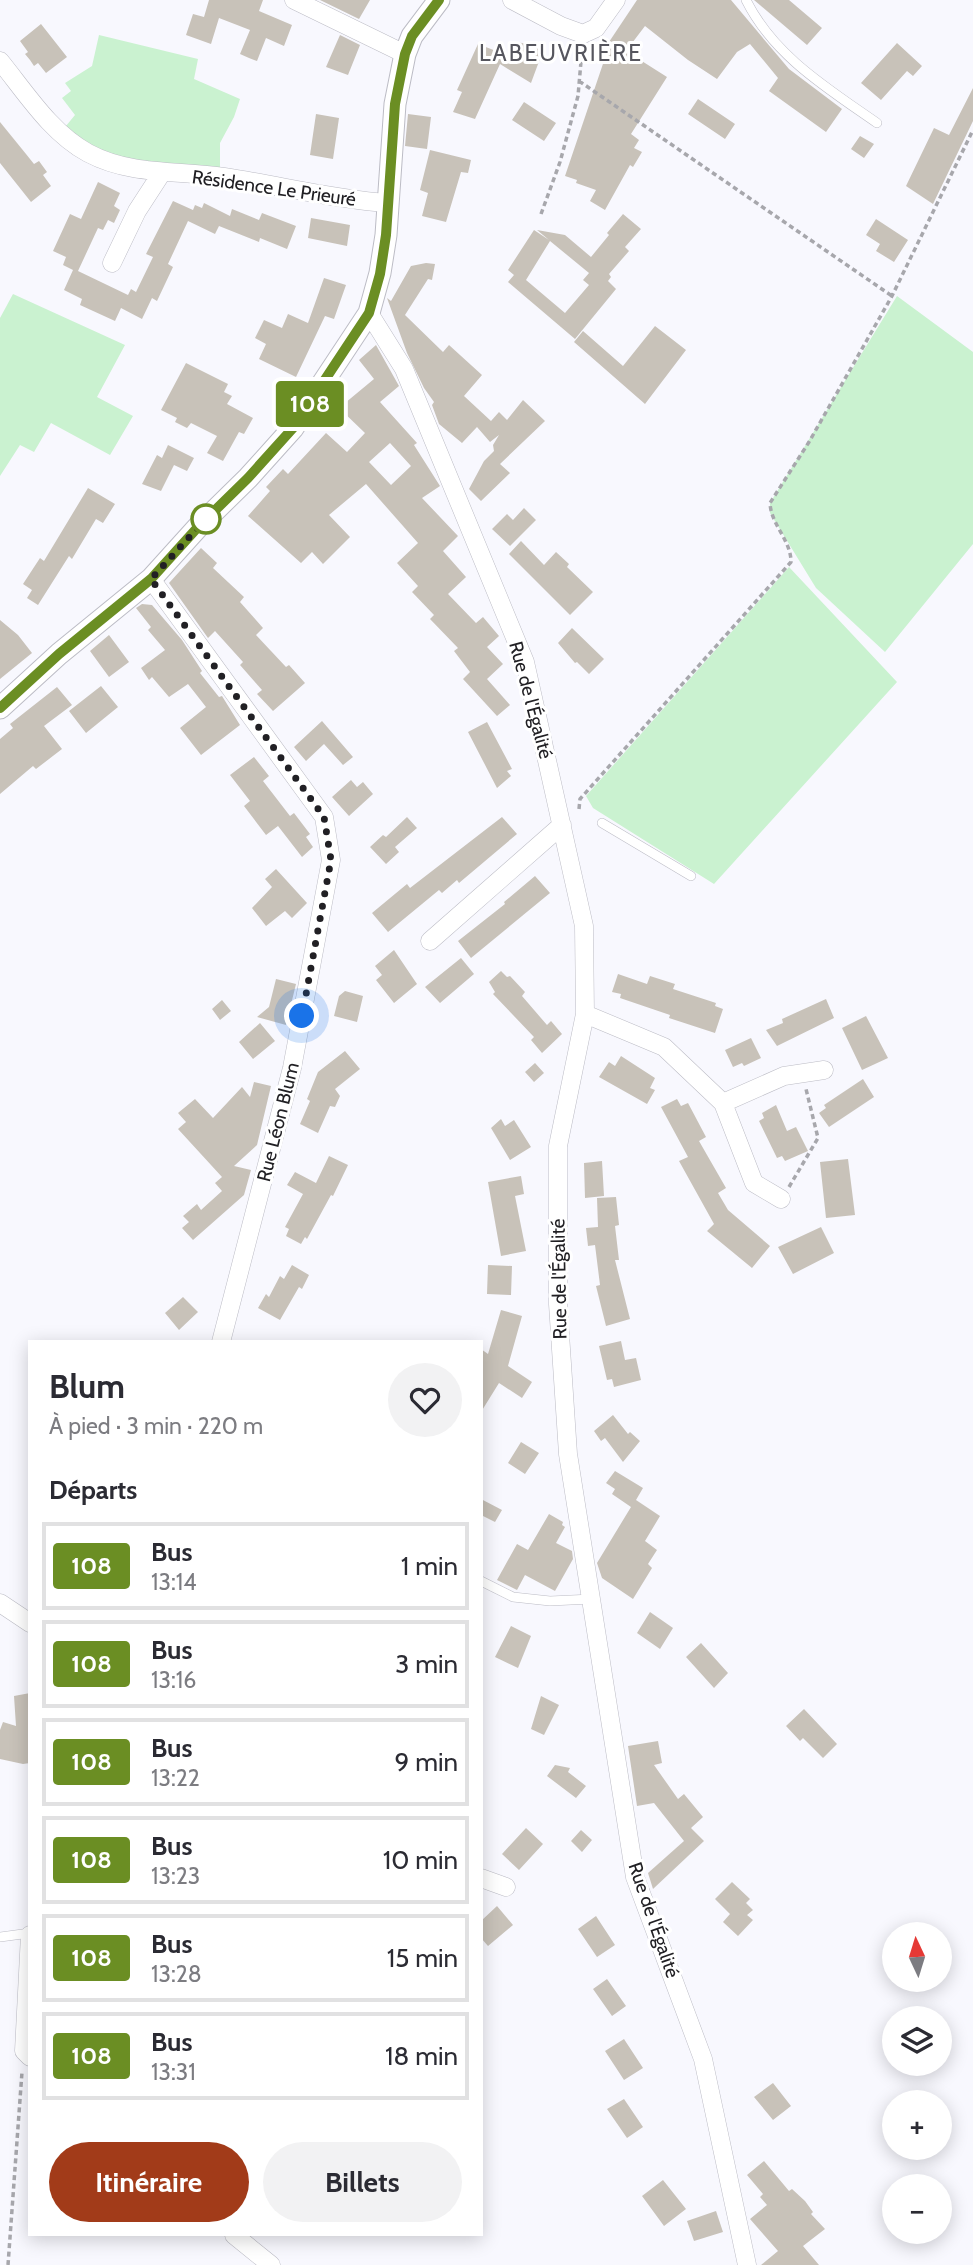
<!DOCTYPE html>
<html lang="fr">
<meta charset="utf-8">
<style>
body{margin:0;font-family:Cabin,sans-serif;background:#f2f2f3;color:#2b2b33;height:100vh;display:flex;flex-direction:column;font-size:26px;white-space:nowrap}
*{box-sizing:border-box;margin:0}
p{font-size:23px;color:#7c7c81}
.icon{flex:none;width:38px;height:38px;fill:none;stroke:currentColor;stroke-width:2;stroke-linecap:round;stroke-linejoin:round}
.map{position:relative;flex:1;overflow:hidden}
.side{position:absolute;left:28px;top:1340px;width:455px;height:896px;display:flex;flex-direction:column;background:#fff;border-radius:0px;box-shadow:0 4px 18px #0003}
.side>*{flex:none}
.badge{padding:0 14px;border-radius:5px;font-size:24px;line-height:46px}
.needle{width:46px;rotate:356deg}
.tools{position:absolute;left:882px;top:1922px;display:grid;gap:14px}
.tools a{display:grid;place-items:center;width:70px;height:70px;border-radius:50%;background:#fff;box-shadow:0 4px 18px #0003;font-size:35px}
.you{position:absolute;width:35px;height:35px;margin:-18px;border:5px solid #fff;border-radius:50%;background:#1a73e8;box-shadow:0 0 0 10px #1a73e833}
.map>.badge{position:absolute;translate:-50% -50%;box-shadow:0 0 0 4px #fff}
h2{padding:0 21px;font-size:26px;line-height:63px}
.round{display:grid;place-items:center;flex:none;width:74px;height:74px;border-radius:37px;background:#f2f2f3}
.summary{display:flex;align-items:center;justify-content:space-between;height:119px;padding:0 21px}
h1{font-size:33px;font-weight:700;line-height:52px}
.cta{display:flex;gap:14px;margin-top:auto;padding:14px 21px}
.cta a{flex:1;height:80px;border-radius:42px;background:#a23b19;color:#fff;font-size:28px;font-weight:700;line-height:80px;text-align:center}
.cta a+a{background:#f2f2f3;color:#2b2b33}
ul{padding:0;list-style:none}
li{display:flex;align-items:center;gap:21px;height:88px;margin:0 14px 10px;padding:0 7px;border:4px solid #e1e1e2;border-radius:0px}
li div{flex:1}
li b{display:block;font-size:26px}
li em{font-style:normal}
li .badge{min-width:77px;font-weight:700;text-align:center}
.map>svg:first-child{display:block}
.green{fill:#caf2d0}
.building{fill:#c8c2b9;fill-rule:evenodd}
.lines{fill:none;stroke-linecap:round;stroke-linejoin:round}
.service-casing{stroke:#bcbcc5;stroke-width:10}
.minor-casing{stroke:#bcbcc5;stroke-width:19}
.tertiary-casing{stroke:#bcbcc5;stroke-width:23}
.path{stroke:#a7a7ac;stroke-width:3.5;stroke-dasharray:5 3.5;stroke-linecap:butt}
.service{stroke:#fff;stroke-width:9}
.minor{stroke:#fff;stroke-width:18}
.tertiary{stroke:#fff;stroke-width:21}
.line-casing{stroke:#fff;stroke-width:16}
.line{stroke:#6b8e23;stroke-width:10}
.walk{stroke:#212024;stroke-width:7;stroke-dasharray:0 12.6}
.stop-dot{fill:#fff;stroke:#6b8e23;stroke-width:3.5}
.labels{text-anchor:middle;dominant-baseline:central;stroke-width:6;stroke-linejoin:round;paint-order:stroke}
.street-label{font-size:19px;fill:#212024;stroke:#fff}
.quarter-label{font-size:23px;letter-spacing:2px;fill:#56565e;stroke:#fff}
</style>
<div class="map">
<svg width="973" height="2265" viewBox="0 0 973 2265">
<rect width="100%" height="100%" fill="#f8f8fe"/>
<path class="green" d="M99,35L198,59L194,79L240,99L234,117L220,143V177L122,165L61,132L75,115L62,98L71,91L65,83L92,66Z
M13,294L125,345L97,397L133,416L110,455L51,423L34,452L20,445L0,476V318Z
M897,296L973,352V544L885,652L816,588L770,513V503Z
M789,567L897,682L714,884L593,808L586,796Z"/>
<path class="building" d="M209,0H263L259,11L292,25L284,46L266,38L257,61L249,58L240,54L250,30L219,18L211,44L186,35L193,14L204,17Z
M320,0H370L359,19Z
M637,0H731L789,69L842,109L826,132L769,91L778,78L750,44L737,52L717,79L688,60L645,26L626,51L667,77L631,134L639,140L634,148L642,152L633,167L630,165L605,210L590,201L596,190L576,183L577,180L565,176L608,49L605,48Z
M754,0H789L822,28L807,45Z
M41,24L67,57L46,73L38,63L34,66L30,60L25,54L28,52L20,41Z
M340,35L360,45L348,75L326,67Z
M513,41L544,48L531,83L500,64L475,119L453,112L462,92L457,90L478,44L509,56Z
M897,43L922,66L913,76L907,71L881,100L861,83Z
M973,88V121L933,204L906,186L934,128L949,135Z
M698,99L735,124L725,139L688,114Z
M524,102L556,123L544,141L512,120Z
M316,114L339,118L333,159L310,155Z
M408,114L431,117L427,149L405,146Z
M0,122L26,154L34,164L39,161L47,172L43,175L51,186L31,202L0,163Z
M860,136L874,144L864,158L851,149Z
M430,150L471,160L468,173L461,172L446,222L422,216L428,193L420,190Z
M98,182L120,193L114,206L120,210L114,223L108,220L103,230L98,228L78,271L128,295L131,289L136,292L153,257L146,254L173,201L193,210L195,205L202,208L204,203L230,216L232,209L259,220L262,213L296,226L287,249L260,238L259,242L219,226L215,234L188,221L168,264L173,267L157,301L152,298L142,319L121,308L115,321L80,305L82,299L64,290L73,270L63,265L66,257L53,251L70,214L81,219Z
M623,214L641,229L625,247L629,251L609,274L611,277L608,281L616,289L575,339L508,282L514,275L508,270L534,230L549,240L537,230L565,235L591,257L609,235L607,233ZM550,241L589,273L583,280L589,285L565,313L526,280Z
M311,218L350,225L347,246L308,238Z
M876,219L908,240L894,262L876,251L880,244L866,235Z
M426,263L435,264L432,280L428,279L405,315L443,352L449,345L482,375L464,396L491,421L499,412L507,420L523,400L545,421L500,464L510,473L481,501L469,489L484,461L494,451L493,445L499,435L490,442L477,427L462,443L439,424L432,405L434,402L424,388L407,353L387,298L391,301L411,266Z
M324,278L346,285L334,319L325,316L296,377L259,359L266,344L255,338L264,320L282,328L288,314L308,323Z
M655,326L686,350L645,404L574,342L583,331L623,366Z
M376,345L399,386L380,402L417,443L414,445L440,486L422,498L458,536L443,551L466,577L448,594L476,623L483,617L499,636L487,647L503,664L487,679L510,705L497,716L463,679L470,672L454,651L458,648L430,619L434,615L412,592L418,586L397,563L418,543L366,484L329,515L350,537L323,564L312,552L301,563L248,516L270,491L266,487L283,469L288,474L326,433L347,452L365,433L339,408L374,379L359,360ZM390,443L411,466L391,485L369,462Z
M186,363L228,384L224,392L232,396L227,404L253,418L244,434L239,432L223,461L207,453L217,436L191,423L187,428L175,422L177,418L161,410Z
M168,445L194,458L187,471L174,465L161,491L142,484L157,455L162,458Z
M88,488L115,504L103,523L96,519L72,559L69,556L38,605L27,598L32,590L23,584L40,558L44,561Z
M524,508L536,520L510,546L492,529L507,514L513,520Z
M521,541L544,565L556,552L569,564L567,567L593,592L570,615L509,554Z
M201,548L217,563L213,568L244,597L240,602L263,628L256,635L286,667L289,665L305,683L273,711L257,694L262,690L240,665L243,662L215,631L208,638L169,583Z
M142,604L152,605L182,640L202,671L200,673L219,697L222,696L240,725L201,755L180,728L206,707L188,684L169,697L152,677L149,680L141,668L165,650L148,630L151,627L136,608Z
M0,620L18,635L32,653L0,679Z
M572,628L604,659L589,674L577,662L575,663L558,643Z
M109,635L129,662L109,677L90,651Z
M101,686L118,707L86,733L69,711Z
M57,687L72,705L44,726L62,749L36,769L33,766L0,794V739L13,728L10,724Z
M322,721L353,757L343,765L324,744L306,761L294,747Z
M487,722L512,769L507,771L511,776L497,788L468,732Z
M254,757L269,776L263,781L290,816L294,813L310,834L306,837L313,847L302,857L278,826L266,835L244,806L250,801L230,775Z
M351,780L357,787L363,782L373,794L349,816L332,797Z
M407,817L417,828L395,847L399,852L386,864L370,847L383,835L386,837Z
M502,817L517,834L459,883L457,880L442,893L439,890L388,932L372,913L407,884L410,888Z
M276,869L307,903L292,918L285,911L266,926L252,908L272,887L265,879Z
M535,876L550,893L471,958L458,941L505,904L504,902Z
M394,950L417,984L394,1003L376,980L382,975L375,966Z
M461,958L474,974L440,1003L425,987Z
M501,971L507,977L510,976L525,992L522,996L547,1025L551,1021L562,1034L542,1053L531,1040L534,1037L493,994L495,992L489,982Z
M618,974L647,984L650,976L675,984L673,989L716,1003L715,1006L723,1009L715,1033L669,1018L670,1015L620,998L621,994L612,992Z
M276,979L296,984L286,1025L257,1017L269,1007Z
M345,991L363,996L357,1022L334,1016L339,996Z
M826,999L834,1018L777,1046L766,1030L783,1023L782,1019Z
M222,1000L231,1011L220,1020L212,1009Z
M866,1016L888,1058L862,1070L842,1028Z
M260,1023L275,1041L253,1059L239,1042Z
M751,1038L761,1058L744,1066L742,1063L733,1067L725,1050Z
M345,1051L360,1069L335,1089L340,1096L335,1107L330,1106L318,1133L300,1124L310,1101L307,1099L318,1072Z
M621,1056L655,1078L650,1088L655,1090L647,1104L599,1077L609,1062L615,1066Z
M535,1063L544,1073L534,1082L525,1072Z
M863,1079L874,1097L829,1127L819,1113L826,1108L824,1105Z
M254,1082L271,1086L257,1145L234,1166L251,1170L244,1195L193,1240L182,1228L189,1222L183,1216L197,1204L201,1210L222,1191L215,1183L222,1177L178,1129L186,1122L178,1113L195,1099L213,1118L242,1087L250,1097Z
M677,1099L681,1106L688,1103L706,1137L699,1141L726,1188L718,1193L728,1210L770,1246L752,1268L707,1231L714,1224L679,1161L688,1157L661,1107Z
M776,1105L787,1131L796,1127L808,1151L785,1161L782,1156L777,1158L759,1121L764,1118L762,1113Z
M501,1119L505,1126L514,1120L531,1147L510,1160L491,1128Z
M329,1156L348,1165L333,1196L331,1195L307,1239L305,1237L301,1244L286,1236L289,1229L285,1227L303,1194L287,1185L295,1172L316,1183Z
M848,1159L855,1215L826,1218L820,1162Z
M602,1161L604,1196L585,1198L584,1163Z
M521,1176L524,1194L515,1196L526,1251L501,1256L488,1182Z
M616,1197L619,1225L615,1226L619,1260H615L630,1319L606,1326L596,1286L600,1285L595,1245L588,1246L586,1228L598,1227L597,1198Z
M821,1227L834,1253L793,1274L778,1247Z
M292,1265L309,1275L302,1289L299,1287L280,1320L258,1308L266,1294L269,1297L280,1276L284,1279Z
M488,1265L512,1266L511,1295L487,1294Z
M183,1297L198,1312L179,1330L165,1313Z
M501,1310L522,1316L508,1366L532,1382L522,1398L499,1383L481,1412V1349L488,1354Z
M621,1341L625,1360L636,1358L641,1380L614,1387L612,1379L607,1380L599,1346Z
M613,1415L628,1434L630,1432L640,1441L623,1462L605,1438L601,1441L594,1431Z
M521,1442L539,1453L525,1474L508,1463Z
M615,1471L643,1488L636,1500L660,1516L645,1541L657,1550L648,1564L652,1568L633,1599L602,1578L597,1563L631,1507L612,1494L615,1489L606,1483Z
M481,1499L502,1510L495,1522L481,1515Z
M549,1514L563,1522L562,1525L565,1527L556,1543L572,1551L573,1559L555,1591L525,1575L517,1590L497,1580L517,1544L528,1550Z
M650,1612L673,1628L660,1649L637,1633Z
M511,1626L531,1636L518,1668L495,1657Z
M701,1643L728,1673L714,1688L686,1657Z
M30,1693V1763L23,1764L0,1759V1730L3,1722L16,1726L14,1696Z
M541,1696L559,1705L544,1735L531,1729Z
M804,1709L837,1744L823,1758L803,1738L800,1741L786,1726Z
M658,1741L662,1763L654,1765L678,1799L684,1794L703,1817L691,1828L704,1841L653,1889L648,1873L684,1841L654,1803L637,1806L628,1746Z
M555,1765L570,1768L568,1772L586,1786L576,1798L547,1776Z
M526,1828L543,1844L519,1870L502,1854Z
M581,1830L592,1840L582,1852L571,1841Z
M732,1882L750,1899L746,1903L753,1910L747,1915L753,1920L738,1936L723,1922L730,1914L715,1899Z
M497,1906L513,1925L488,1946L481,1938V1921Z
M596,1916L615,1945L597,1957L578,1929Z
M607,1979L626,2006L612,2016L593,1989Z
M624,2039L643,2068L624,2080L605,2051Z
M773,2083L791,2106L773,2120L754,2097Z
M624,2099L643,2127L627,2138L607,2109Z
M764,2161L789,2191L792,2189L805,2201L813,2212L811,2214L825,2229L803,2246L819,2265H761L778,2251L750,2219L767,2205L760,2197L763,2194L747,2175Z
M663,2180L686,2209L664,2226L642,2196Z
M716,2211L723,2232L694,2241L687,2221Z"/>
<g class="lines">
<g class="service-casing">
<path id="service" d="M746,0C774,56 827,88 877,123
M602,823L691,876
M481,1581L513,1597L550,1601L592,1599
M0,1937L30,1933"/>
</g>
<g class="minor-casing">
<path id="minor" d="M294,0L405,54
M512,0L561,26L583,34L596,28L616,0
M0,61C26,93 51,133 88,153C131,176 178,170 224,177C278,185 332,199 387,203
M112,263L137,211L161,174
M369,313L404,369L525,662L584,926L585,1014L558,1146V1304L568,1454L635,1877L703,2059L747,2265
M151,579L324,817L331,860L292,1068L221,1342
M430,941L562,825
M585,1014L664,1047L723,1103L754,1183L781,1199
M723,1103L784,1076L824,1070
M0,1603L30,1623
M481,1878L506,1887
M30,1935L24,2051L30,2057
M234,2235L271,2265"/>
</g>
<g class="tertiary-casing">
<path id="tertiary" d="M0,708L59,654L151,579L198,527L248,478L293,428L369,313L380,273L386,235L395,104L405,54L412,36L439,0"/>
</g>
<path class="path" d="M579,81L892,296
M541,214L560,162L578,96L582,50
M579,809L580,799L791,562C791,540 771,525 770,503L809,442L892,296L973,130
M789,1187L818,1138L806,1089
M8,2265L22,2072"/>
<use href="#service" class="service"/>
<use href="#minor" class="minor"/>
<use href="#tertiary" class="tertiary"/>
</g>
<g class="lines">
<g class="line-casing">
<path id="line" d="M0,708L59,654L151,579L198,527L248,478L293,428L369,313L380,274L386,235L395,104L405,54L412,36L439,0"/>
</g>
<use href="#line" class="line"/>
<path class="walk" d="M206,519L151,579L324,817L331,860L302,1016"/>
</g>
<circle class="stop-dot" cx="206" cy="519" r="14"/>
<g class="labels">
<g class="street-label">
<text transform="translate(274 188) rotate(8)">Résidence Le Prieuré</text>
<text transform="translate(531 700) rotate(75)">Rue de l'Égalité</text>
<text transform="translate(278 1122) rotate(-76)">Rue Léon Blum</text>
<text transform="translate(559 1279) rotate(-91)">Rue de l'Égalité</text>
<text transform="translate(654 1920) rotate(71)">Rue de l'Égalité</text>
</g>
<g class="quarter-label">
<text x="561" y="53">LABEUVRIÈRE</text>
</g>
</g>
</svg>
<div class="tools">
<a><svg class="needle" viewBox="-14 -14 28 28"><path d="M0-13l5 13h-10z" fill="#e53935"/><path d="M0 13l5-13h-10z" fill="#7c7c81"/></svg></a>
<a><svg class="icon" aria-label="layers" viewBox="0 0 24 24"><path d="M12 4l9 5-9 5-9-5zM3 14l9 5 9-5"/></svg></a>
<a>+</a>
<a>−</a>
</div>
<div class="you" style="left:302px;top:1016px"></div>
<b class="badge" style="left:310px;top:404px;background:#6b8e23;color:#fff">108</b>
<section class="side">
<div class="summary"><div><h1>Blum</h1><p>À pied · 3 min · 220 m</p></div><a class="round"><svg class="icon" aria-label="heart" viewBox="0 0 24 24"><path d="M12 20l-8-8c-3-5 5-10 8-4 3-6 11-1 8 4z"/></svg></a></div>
<h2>Départs</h2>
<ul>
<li><span class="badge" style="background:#6b8e23;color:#fff">108</span><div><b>Bus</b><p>13:14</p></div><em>1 min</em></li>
<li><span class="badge" style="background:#6b8e23;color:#fff">108</span><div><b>Bus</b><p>13:16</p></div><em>3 min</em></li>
<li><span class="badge" style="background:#6b8e23;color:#fff">108</span><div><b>Bus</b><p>13:22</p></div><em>9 min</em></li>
<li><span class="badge" style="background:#6b8e23;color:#fff">108</span><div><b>Bus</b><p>13:23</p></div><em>10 min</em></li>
<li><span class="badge" style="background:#6b8e23;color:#fff">108</span><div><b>Bus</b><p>13:28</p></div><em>15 min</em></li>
<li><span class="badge" style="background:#6b8e23;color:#fff">108</span><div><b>Bus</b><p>13:31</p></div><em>18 min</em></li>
</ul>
<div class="cta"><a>Itinéraire</a><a>Billets</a></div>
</section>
</div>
